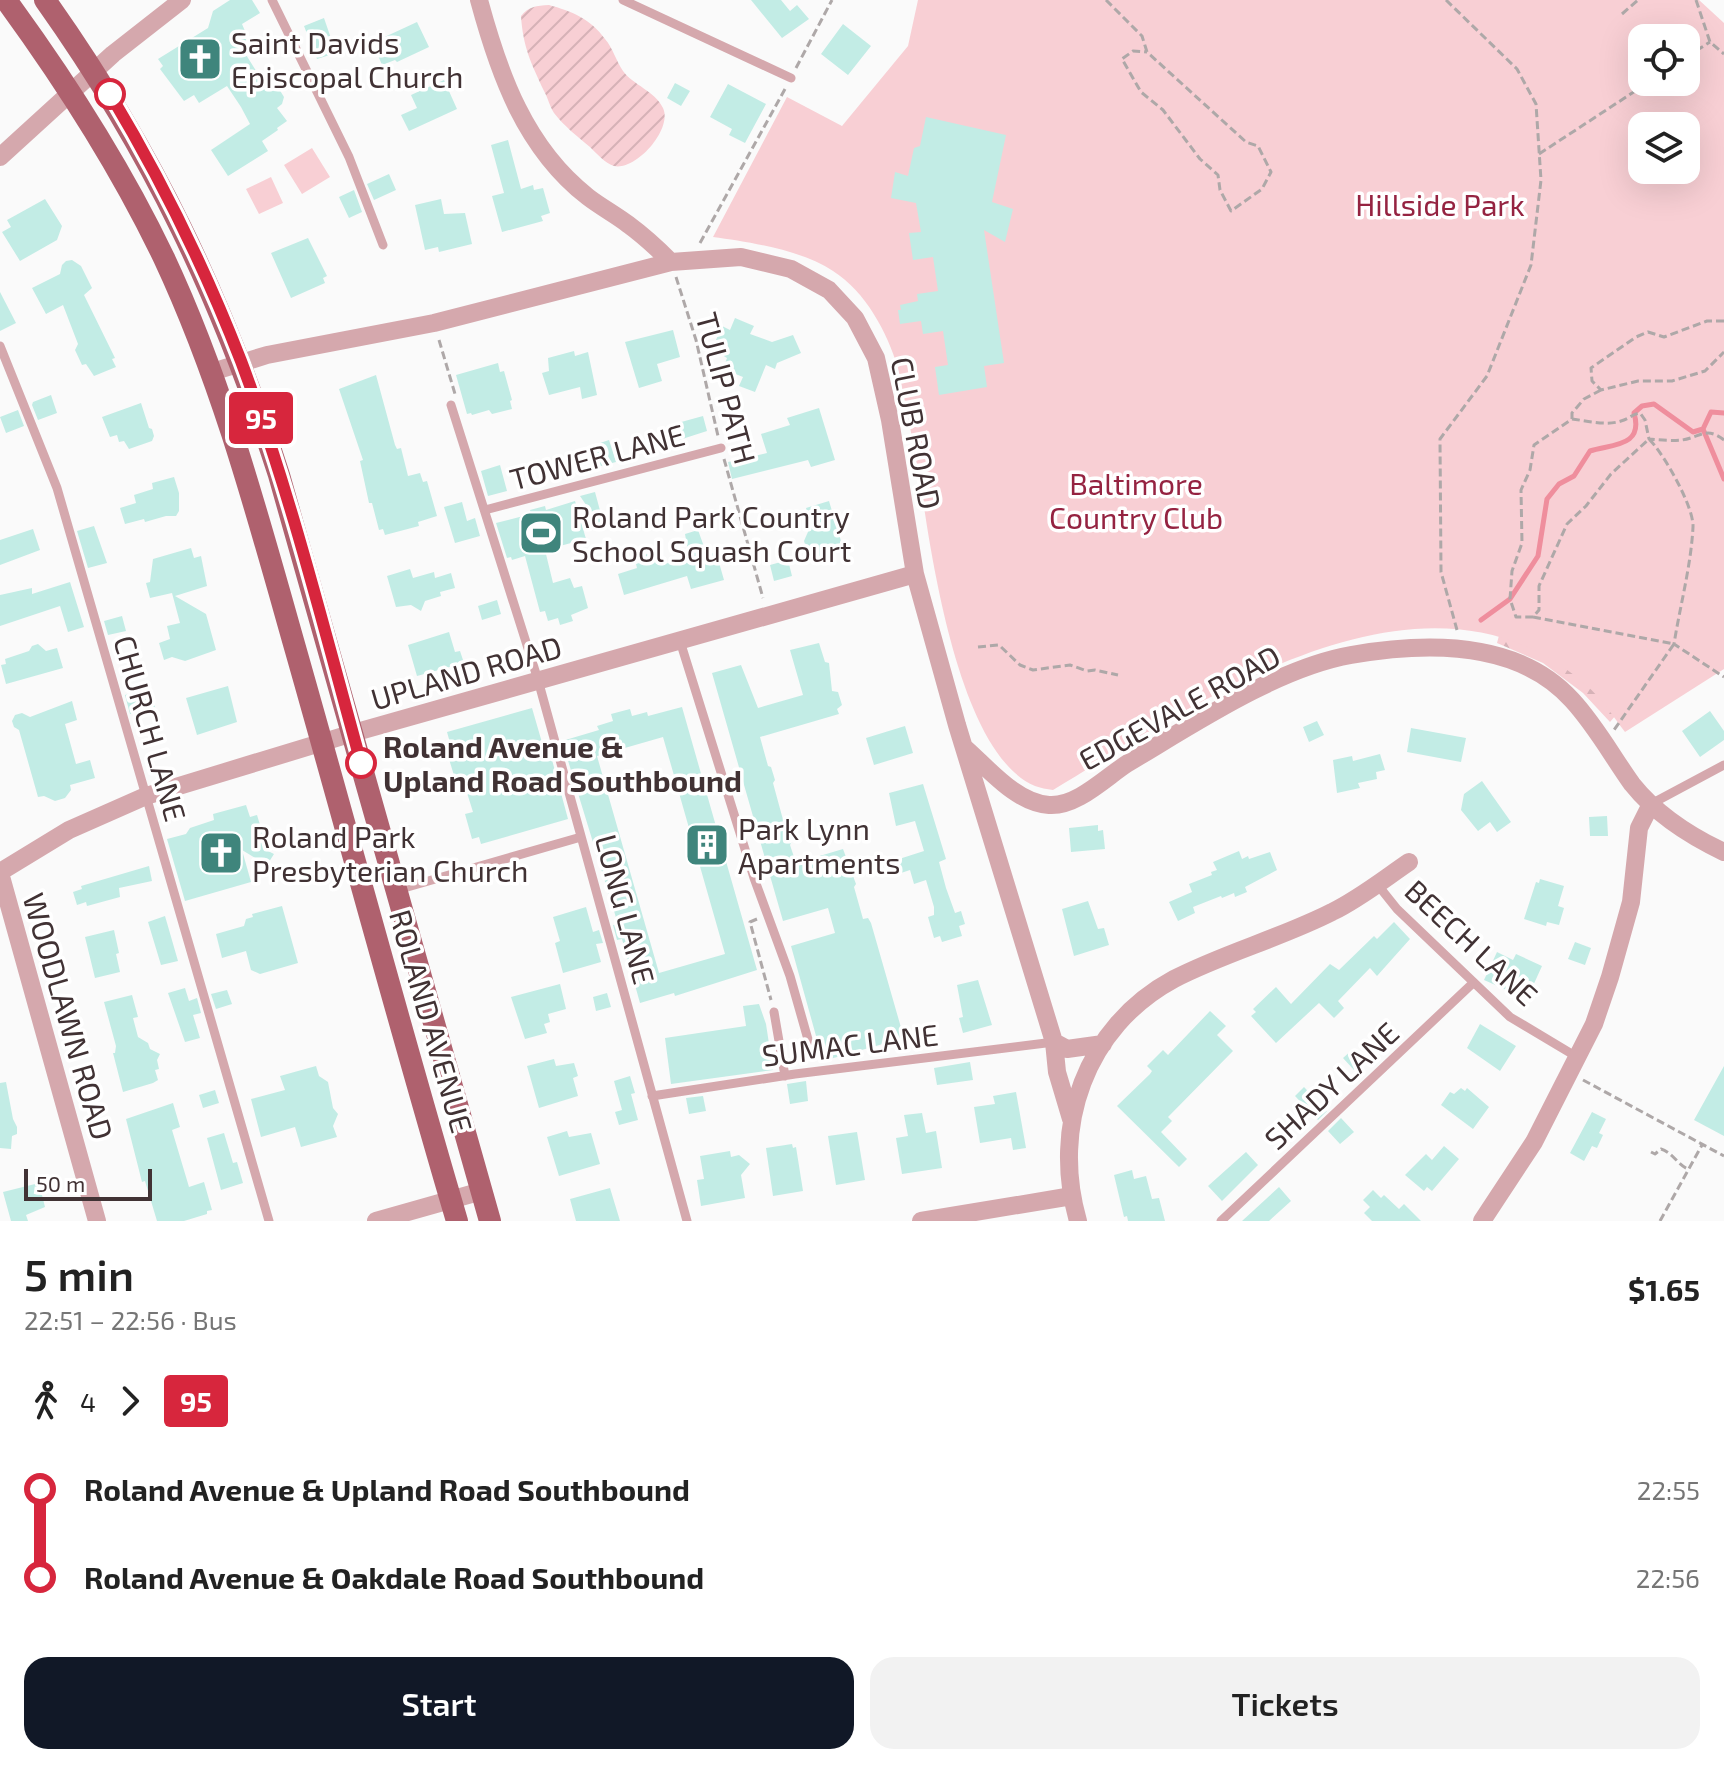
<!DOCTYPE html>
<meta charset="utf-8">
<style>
body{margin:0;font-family:"Exo 2",sans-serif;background:#f2f2f2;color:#222;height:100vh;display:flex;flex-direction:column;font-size:30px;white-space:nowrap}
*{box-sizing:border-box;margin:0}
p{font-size:26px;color:#767676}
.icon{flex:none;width:44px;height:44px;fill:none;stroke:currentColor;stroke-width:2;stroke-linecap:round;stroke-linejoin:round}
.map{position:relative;height:1221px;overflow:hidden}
.side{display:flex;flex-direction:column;background:#fff;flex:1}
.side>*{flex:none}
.badge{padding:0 16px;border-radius:6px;font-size:28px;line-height:52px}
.tools{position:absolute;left:1628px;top:24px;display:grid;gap:16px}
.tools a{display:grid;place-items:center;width:72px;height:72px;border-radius:16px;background:#fff;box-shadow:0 8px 32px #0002;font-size:40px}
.scale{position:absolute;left:24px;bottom:20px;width:128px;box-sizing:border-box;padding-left:8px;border:4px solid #413234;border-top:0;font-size:22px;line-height:28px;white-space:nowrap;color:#413234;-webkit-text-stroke:6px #fff;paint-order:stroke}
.map>.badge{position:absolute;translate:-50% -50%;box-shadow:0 0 0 4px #fff}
.legs{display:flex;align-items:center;gap:12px;height:88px;padding:0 24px;font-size:26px}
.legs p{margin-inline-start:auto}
.headline{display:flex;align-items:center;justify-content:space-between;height:136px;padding:0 24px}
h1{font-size:44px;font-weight:600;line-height:60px}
.primary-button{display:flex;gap:16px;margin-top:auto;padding:16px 24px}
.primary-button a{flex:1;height:92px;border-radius:24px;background:#111827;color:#fff;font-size:32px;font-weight:600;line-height:92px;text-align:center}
.primary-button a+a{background:#f2f2f2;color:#222}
ul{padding:0 24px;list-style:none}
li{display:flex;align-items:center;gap:28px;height:88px;font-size:30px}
li i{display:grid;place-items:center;width:12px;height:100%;margin:0 10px;background:currentColor}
li i::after{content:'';width:20px;height:20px;margin:-10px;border:6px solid;border-radius:50%;background:#fff}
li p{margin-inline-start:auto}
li:first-child i{background:linear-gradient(#0000 50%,currentColor 0)}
li:last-child i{background:linear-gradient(currentColor 50%,#0000 0)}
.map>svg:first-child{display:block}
.forest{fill:url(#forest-firs)}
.park{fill:#f8cfd4;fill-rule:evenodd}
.garden{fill:url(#garden-furrows)}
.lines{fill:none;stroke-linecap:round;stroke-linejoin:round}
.stream{stroke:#ef8e9d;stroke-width:5}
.building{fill:#c2ece5;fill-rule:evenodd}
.path{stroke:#aea8a8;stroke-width:3;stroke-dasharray:8 4;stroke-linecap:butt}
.service{stroke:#d5a8ad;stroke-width:9}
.minor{stroke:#d5a8ad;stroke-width:18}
.primary{stroke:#af616e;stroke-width:22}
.line-1-casing{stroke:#fff;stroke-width:18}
.line-1{stroke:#d7263d;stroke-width:12}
.stop-1-dot{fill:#fff;stroke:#d7263d;stroke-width:4}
.labels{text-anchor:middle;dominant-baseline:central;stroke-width:7;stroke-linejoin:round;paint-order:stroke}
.poi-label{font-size:30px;fill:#413234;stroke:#fff;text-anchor:start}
.park-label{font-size:30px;fill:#952341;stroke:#fff}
.street-label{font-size:30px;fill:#413234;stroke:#fff}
.stop-label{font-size:30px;font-weight:bold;fill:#413234;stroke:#fff;text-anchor:start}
</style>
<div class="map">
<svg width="1724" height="1221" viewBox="0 0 1724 1221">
<defs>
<pattern id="forest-firs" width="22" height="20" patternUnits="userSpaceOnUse" patternTransform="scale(2)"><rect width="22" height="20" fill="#f8cfd4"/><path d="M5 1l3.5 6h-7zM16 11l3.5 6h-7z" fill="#d6b2b7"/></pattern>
<pattern id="garden-furrows" width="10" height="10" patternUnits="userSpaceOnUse" patternTransform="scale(2)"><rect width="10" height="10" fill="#f8cfd4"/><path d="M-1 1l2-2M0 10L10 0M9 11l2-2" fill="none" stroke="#d6b2b7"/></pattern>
</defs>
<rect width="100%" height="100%" fill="#fafafa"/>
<path class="forest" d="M1501,628L1539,636L1622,708L1610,722L1583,693L1543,663L1497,643Z"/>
<path class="park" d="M918,0H1699L1724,23V669L1625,732C1613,716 1601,698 1586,685C1425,543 1199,702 1053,790C1047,789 1040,788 1035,786C961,755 933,566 922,494C915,452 907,410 898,368C887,332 866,292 833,271C802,250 749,242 713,237L787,97L842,126L908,46ZM1642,38H1686V82H1642ZM1642,126H1686V170H1642Z
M312,148L330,177L302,194L284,165Z
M271,177L283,203L259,214L246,189Z"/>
<path class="garden" d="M549,5C571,11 591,19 605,39C613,48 616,61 623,71C633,85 655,91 663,108C673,129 636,171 614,166C606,164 596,153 590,147C578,137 564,126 554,113C550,107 548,98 544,91C531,63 523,47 521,16C529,6 536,6 549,5Z"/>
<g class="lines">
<path class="stream" d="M1724,413L1711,412L1703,429L1724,479
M1481,620L1510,599L1538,556L1547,499L1559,484L1574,476L1590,451C1612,444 1644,447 1634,413L1642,406L1654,404L1693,432L1703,429"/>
</g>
<path class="building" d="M230,0H252L260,13L242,24L247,36L243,50L268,90L272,87L279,89L284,97L282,104L277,108L287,121L277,128L278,130L262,141L268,151L228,176L211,150L250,124L241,107L227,86L199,103L194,95L184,101L160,69L163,66L158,59L208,28L213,11Z
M751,0H781L790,11L797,5L809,19L782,38Z
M324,18L336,53L317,59L304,26Z
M417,22L429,47L397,62L395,60L382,65L377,53L381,51L376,41Z
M843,24L871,46L848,75L821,54Z
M444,80L457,109L409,131L401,115L417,108L411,95Z
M675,83L690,91L681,106L667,98Z
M728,84L766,104L745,143L729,135L732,129L710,117Z
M926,117L1006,135L992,202L1013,209L1005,242L984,230L1004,363L984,366L987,387L939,395L935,367L948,365L943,331L923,334L921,321L900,324L898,310H901L900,305L918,301L917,294L938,291L933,257L913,260L909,233L921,232L916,203L891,198L895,172L908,176L914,148L920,146Z
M508,140L521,189L533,185L534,190L543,188L550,213L541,216L543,221L502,232L492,196L504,193L491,145Z
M389,174L396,190L374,200L367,184Z
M354,190L362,212L349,218L339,197Z
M45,199L62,226L57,240L20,261L2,232L11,227L7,220Z
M441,199L444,214L465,213L472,244L439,252L438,247L425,250L415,205Z
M308,238L327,276L323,278L325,283L291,298L271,253Z
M72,260L81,266L92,288L84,295L115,358L112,359L116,367L94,376L86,364L82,365L75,350L78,344L63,305L46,314L32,288L60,274L62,265L66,261Z
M0,292L16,323L0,331Z
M735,318L754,326L750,334L772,342L793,335L801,353L777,363L775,369L766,365L755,392L739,386L743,377L723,369L727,358L716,351L720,341L716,340L722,326L730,330Z
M673,330L680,357L657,364L662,381L639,388L625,342Z
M574,351L575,356L588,352L597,395L582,399L580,387L549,395L542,373L549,371L548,358Z
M498,363L500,372L504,371L512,400L510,401L512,409L492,414L489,410L472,415L471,413L467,414L456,375Z
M376,375L395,445L397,449L401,448L408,476L420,473L423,482L427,481L437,516L418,522L419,526L385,535L383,529L379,530L372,503H369L360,461L363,460L339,389Z
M51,395L57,413L38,420L32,405L33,402Z
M141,403L149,428L152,429L154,436L152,441L129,449L124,441L119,442L117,435L110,437L102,417Z
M819,408L835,460L811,467L808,460L732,479L728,462L767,453L761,434L790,425L787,418Z
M18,410L24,426L6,433L0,417Z
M703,416L707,431L679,440L674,424Z
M609,440L616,462L597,467L591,446Z
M500,465L507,491L488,496L481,471Z
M174,477L179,493V511L176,516H166L145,522L144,519L125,524L120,508L136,503L134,495L153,489L152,483Z
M595,492L605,529L603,530L580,496Z
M575,501L586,539L545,550L553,583L570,578L574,588L582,586L588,608L571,615L573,621L560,625L558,618L548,621L545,611L540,612L525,556L512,560L511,557L507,558L496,523L531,514L530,510L545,506L546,510Z
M829,501L844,551L810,561L804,541L811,525L806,508Z
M462,502L467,521L475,518L480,536L455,543L444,507Z
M94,526L107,563L88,568L77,531Z
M33,529L40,550L0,565V540Z
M698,530L707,555L716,552L724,580L691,589L687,576L624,595L618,574L637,568L636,564L646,561L644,555L657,551L661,565L689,557L685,534Z
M191,548L194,558L201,556L207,586L175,596L206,614L216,650L185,661L172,657L164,660L159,643L170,639L167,626L180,623L172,593L150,598L146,583L150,582L153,559Z
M788,560L792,576L774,581L770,565Z
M410,569L413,578L434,572L435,578L451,573L455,588L440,592L441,596L425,601L421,611L411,605L396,607L387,576Z
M70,582L84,627L68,632L60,606L0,626V595L32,588V594Z
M497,600L501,614L482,620L478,606Z
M122,616L126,631L108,635L104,621Z
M449,632L455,652L460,651L464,663L417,676L408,645Z
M819,643L825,662L829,663L832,691L838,692L842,705L837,709L839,714L760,737L768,766L771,767L775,780L773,783L785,827L789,829L792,841L790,845L796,863L843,849L856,884L854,887L863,919L868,918L871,923L904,1038L823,1061L791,946L835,933L828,908L783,921L712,673L741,665L758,708L803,695L790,650Z
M38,644L46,651L57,648L63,668L6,684L1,665L6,664L5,659L29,651L32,646Z
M228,686L237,722L197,735L186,698Z
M149,688L155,707L130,714L125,695Z
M72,701L77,720L65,724L76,764L90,760L95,778L70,785L71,790L65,798L55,801L44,796L38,797L19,730L14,727L12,721L15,715L22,713L30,717Z
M682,707L757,970L675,996L674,993L640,1003L622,939L617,940L613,925L618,924L562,741L599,730L597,726L613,721L611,714L630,709L632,716L647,712L648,716ZM663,737L725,954L659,973L597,756Z
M532,708L543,746L548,745L568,819L481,844L479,837L472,839L465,814L473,812L463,780L456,782L449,759L454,757L447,732Z
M1710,711L1724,731V740L1700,757L1682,731Z
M1317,721L1324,735L1309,742L1303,727Z
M905,726L913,753L874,765L866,738Z
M1411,728L1466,738L1461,762L1407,752Z
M1380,754L1385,770L1376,772L1377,779L1358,783L1360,788L1337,793L1333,760L1352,756L1353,761Z
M1482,781L1511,822L1497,832L1490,822L1478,831L1461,810L1464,794Z
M923,784L946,859L939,862L946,888L955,913L961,911L965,924L959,926L962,936L942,942L940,936L934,938L928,917L934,915V907L926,880L914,884L910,870L901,873L896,860L924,851L915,821L896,826L889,793Z
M246,805L250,817L257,815L268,851L274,854L267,865L242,850L251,882L185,901L167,839L186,834L190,828L214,820L213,814Z
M1607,816L1608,836H1590L1589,817Z
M1098,825V831L1103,830L1105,849L1071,852L1069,828Z
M1239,851L1242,859L1248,856L1249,859L1270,852L1277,870L1245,887L1247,892L1235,897L1234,893L1222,898L1221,896L1193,907L1195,913L1178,921L1169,902L1192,892L1189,884L1212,875L1211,872L1217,870L1213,862Z
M149,866L152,881L119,888L120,897L87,906L86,902L77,905L73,892L82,889L81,886Z
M1540,879L1564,886L1558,906L1564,908L1559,925L1547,922L1546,926L1524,919L1536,882L1539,883Z
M1088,901L1098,929L1104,928L1109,945L1074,956L1062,909Z
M282,906L298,963L260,974L251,970L246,951L222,958L216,934L244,926L246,919L253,917L252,914Z
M586,907L593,932L599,930L603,943L596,944L601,962L563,973L555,943L560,941L553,917Z
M165,916L178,961L161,965L148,922Z
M1394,922L1410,939L1377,976L1370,968L1338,1001L1344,1008L1334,1018L1319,1003L1276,1043L1251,1016L1256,1012L1253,1009L1276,987L1291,1004L1330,964L1339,970L1374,936L1377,939Z
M114,930L119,953L116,954L120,972L95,978L85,937Z
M1575,942L1591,948L1585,965L1568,959Z
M1497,952L1513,960L1516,954L1542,966L1527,999L1484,980Z
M978,980L992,1025L963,1033L959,1018L963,1017L957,985Z
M560,984L566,1009L548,1014L550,1022L544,1024L547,1033L525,1039L511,997Z
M185,988L189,1001L197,998L201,1013L193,1015L200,1038L185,1042L168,993Z
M227,990L232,1004L216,1009L211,994Z
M607,993L611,1007L596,1011L593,997Z
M132,995L138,1017L133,1018L138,1037L148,1043L150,1049L160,1054L157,1060L159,1069L155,1070L158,1080L153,1083L123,1092L113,1053H115L116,1046L104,1002Z
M759,1004L766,1024L773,1070L671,1084L665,1038L746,1026L743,1006Z
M1210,1011L1226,1026L1217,1035L1233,1051L1168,1117L1172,1121L1161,1132L1187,1159L1179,1167L1117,1106L1150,1074L1152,1071L1147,1066L1163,1050L1168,1055Z
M1480,1024L1516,1046L1500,1071L1467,1048Z
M1353,1049L1364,1060L1354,1070L1343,1058Z
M554,1059L556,1066L574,1063L578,1076L573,1078L578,1096L539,1108L527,1066Z
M970,1062L973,1080L937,1085L934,1068Z
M316,1066L319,1076L328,1082L333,1108L338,1114L333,1126L337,1137L301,1147L295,1127L261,1137L251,1099L285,1090L280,1076Z
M1724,1066V1136L1694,1120Z
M630,1076L635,1093L631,1094L638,1120L619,1125L615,1112L622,1110L614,1081Z
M806,1081L808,1101L790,1104L787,1084Z
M6,1082L13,1119L17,1127V1134L12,1136L11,1149L0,1148V1083Z
M1304,1087L1327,1111L1318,1120L1295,1096Z
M1461,1088L1465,1091L1467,1088L1489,1107L1473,1129L1441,1105L1450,1092L1454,1094Z
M215,1090L219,1103L203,1108L199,1095Z
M1016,1092L1026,1148L1013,1150L1011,1138L980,1143L974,1107L995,1104L993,1096Z
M703,1096L706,1111L689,1114L686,1098Z
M173,1103L180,1127L172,1130L189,1187L204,1182L212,1210L207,1211V1214L184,1221H157L145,1181L142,1182L126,1119Z
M1592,1112L1606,1119L1599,1133L1603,1135L1597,1148L1592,1146L1584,1161L1570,1153Z
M922,1113L926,1133L936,1131L942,1168L902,1174L896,1138L908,1136L904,1115Z
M1341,1118L1354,1132L1340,1144L1328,1131Z
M567,1131L569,1137L591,1133L600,1164L559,1176L547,1137Z
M857,1132L865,1180L836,1185L828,1136Z
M224,1133L233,1163L237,1162L243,1183L221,1190L207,1138Z
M792,1144L793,1148L796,1147L803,1191L773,1196L766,1148Z
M1444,1146L1459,1159L1432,1191L1427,1187L1424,1191L1405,1175L1426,1154L1432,1160Z
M730,1151L731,1157L739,1155L750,1164L741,1175L745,1198L701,1206L697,1180L704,1179L700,1156Z
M1246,1152L1258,1165L1222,1201L1208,1186Z
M1132,1170L1134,1179L1146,1176L1152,1199L1159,1198L1165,1221H1128L1127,1216L1124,1217L1114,1175Z
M39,1183L45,1207L26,1215L28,1221H11L3,1192Z
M1279,1187L1291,1201L1269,1221H1242Z
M610,1188L620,1221H576L570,1199Z
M1373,1190L1381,1198L1384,1195L1399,1209L1404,1204L1421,1221H1372L1364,1213L1370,1207L1363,1200Z"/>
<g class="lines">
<path class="path" d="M1106,0L1142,36L1147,52L1246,142L1258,146L1271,172L1262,189L1231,211L1220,190L1218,175L1200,159L1163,110L1141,92L1122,59L1133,51L1147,52
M1446,0L1517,69L1536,104L1541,180L1531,265L1487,376L1440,439L1441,572L1457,630
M1696,0L1710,42L1724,54
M1622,14L1638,0
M1686,57L1710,42
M796,68L832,0
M1539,154L1649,82
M700,243L785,89
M676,277L696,340L718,436
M1724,321H1707L1664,337L1648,332L1636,337L1591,368L1592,381L1601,390L1638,381H1672L1705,371L1724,352
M439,340L455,394
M1601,390L1584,399L1572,413V419L1534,445L1530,470L1521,490L1522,543L1512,571L1510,599L1516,617H1533L1539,610V586L1567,524L1586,506L1611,474L1649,439C1664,454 1694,507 1693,527C1691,566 1680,606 1674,644L1724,677
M1572,419C1588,421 1606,426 1621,421C1629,419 1632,414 1640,413L1645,420L1649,439C1660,440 1672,441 1682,440C1701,437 1706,426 1724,440
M724,459L763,598
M1533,617L1674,644L1614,730
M978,647L999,645L1020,665L1033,670L1070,665L1087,671L1095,670L1118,675
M757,919L750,922L771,1000
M1583,1080L1724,1156
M1651,1152L1655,1154L1661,1149C1672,1152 1678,1165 1688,1169
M1660,1221L1702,1145"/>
<path class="service" d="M272,0L349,157L383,245
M623,0L791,78
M0,346L57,488L269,1221
M451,405L538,680L687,1221
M485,510L721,448
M680,641L754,878L790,976L811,1050
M1651,804L1724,765
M1377,884L1397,909L1510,1017L1577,1057
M397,890L581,837
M774,1012L785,1076
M652,1096L795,1074L1054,1042
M1221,1221L1473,983"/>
<path class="minor" d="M479,0C499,74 525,148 588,197C601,207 616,215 629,225C644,236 658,249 671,262
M0,157L113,54L182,0
M212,372L267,355L434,323L671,262L741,257L791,269L829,290L855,318L876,358L890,420L915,574L957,725L1054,1042L1057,1072L1071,1119
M965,748C988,768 1016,803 1049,805C1077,807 1106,777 1128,763C1192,725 1277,668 1351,655C1425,642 1517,639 1572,700C1596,726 1612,756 1632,784C1656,814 1690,836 1724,852
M0,872L69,830L146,796L353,733L915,574
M0,873L97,1221
M1054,1042L1067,1049L1103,1044
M376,1221L482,1191
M921,1221L1072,1196
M1078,1221C1051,1127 1085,1027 1174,979C1224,953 1281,938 1332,912C1359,899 1384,879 1409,862
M1482,1221L1534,1142L1594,1024L1610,977L1631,902L1639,828L1651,804"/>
<path class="primary" d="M6,0C66,82 120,166 164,258C223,384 258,517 296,651C350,841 401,1032 457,1221
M45,0C153,152 222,298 279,475L490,1221"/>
</g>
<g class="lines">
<g class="line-1-casing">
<path id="line-1" d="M110,94C161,179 205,268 241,361C290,491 324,629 361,763"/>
</g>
<use href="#line-1" class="line-1"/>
</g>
<defs>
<g id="church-square" transform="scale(2.3)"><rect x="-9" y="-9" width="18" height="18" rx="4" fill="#3f857c" stroke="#fff"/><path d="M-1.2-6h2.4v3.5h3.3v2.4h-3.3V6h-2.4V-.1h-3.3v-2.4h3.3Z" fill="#fff"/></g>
<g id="stadium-square" transform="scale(2.3)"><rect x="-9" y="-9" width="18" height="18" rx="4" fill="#3f857c" stroke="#fff"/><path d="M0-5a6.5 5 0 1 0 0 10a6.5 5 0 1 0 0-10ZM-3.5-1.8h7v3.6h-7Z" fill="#fff"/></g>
<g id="building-square" transform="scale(2.3)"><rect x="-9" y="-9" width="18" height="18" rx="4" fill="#3f857c" stroke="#fff"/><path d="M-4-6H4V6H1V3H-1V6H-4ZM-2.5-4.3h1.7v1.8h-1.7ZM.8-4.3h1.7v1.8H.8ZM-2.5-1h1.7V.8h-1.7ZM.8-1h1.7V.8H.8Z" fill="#fff"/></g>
</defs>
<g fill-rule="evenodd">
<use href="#church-square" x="200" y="59"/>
<use href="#stadium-square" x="541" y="533"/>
<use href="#building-square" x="707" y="845"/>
<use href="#church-square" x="221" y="853"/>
</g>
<g class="stop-1-dot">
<circle cx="110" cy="94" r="14"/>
<circle cx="361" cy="763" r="14"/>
</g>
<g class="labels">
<g class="poi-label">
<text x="231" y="42">Saint Davids<tspan x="231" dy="34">Episcopal Church</tspan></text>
<text x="572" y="516">Roland Park Country<tspan x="572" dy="34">School Squash Court</tspan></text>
<text x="738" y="828">Park Lynn<tspan x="738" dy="34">Apartments</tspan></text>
<text x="252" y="836">Roland Park<tspan x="252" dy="34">Presbyterian Church</tspan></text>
</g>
<g class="park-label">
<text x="1440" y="204">Hillside Park</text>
<text x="1136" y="483">Baltimore<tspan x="1136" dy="34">Country Club</tspan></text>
</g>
<g class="street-label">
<text transform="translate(727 388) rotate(75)">TULIP PATH</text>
<text transform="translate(917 433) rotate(79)">CLUB ROAD</text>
<text transform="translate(597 456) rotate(-15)">TOWER LANE</text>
<text transform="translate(466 672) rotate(-16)">UPLAND ROAD</text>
<text transform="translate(1179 707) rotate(-29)">EDGEVALE ROAD</text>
<text transform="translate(151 728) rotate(74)">CHURCH LANE</text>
<text transform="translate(626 909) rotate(75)">LONG LANE</text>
<text transform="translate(1472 942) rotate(43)">BEECH LANE</text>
<text transform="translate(69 1016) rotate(74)">WOODLAWN ROAD</text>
<text transform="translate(432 1021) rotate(74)">ROLAND AVENUE</text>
<text transform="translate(850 1044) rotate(-7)">SUMAC LANE</text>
<text transform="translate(1331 1085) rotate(-43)">SHADY LANE</text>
</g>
<g class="stop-label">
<text x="383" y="746">Roland Avenue &amp;<tspan x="383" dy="34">Upland Road Southbound</tspan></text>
</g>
</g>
</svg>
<div class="tools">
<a><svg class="icon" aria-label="locate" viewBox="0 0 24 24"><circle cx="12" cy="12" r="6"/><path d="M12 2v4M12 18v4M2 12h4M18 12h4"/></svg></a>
<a><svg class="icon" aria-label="layers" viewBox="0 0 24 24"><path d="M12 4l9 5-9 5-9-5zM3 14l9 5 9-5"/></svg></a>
</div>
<div class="scale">50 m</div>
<b class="badge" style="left:261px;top:418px;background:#d7263d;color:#fff">95</b>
</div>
<section class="side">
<div class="headline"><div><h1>5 min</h1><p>22:51 – 22:56 · Bus</p></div><b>$1.65</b></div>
<div class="legs"><svg class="icon" aria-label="walk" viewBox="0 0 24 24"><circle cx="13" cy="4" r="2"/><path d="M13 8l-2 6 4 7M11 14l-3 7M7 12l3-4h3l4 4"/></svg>4<svg class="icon" aria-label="forward" viewBox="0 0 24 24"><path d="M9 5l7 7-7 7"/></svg><b class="badge" style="background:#d7263d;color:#fff">95</b></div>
<ul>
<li><i style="color:#d7263d"></i><b>Roland Avenue &amp; Upland Road Southbound</b><p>22:55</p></li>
<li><i style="color:#d7263d"></i><b>Roland Avenue &amp; Oakdale Road Southbound</b><p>22:56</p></li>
</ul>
<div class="primary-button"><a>Start</a><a>Tickets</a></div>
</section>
